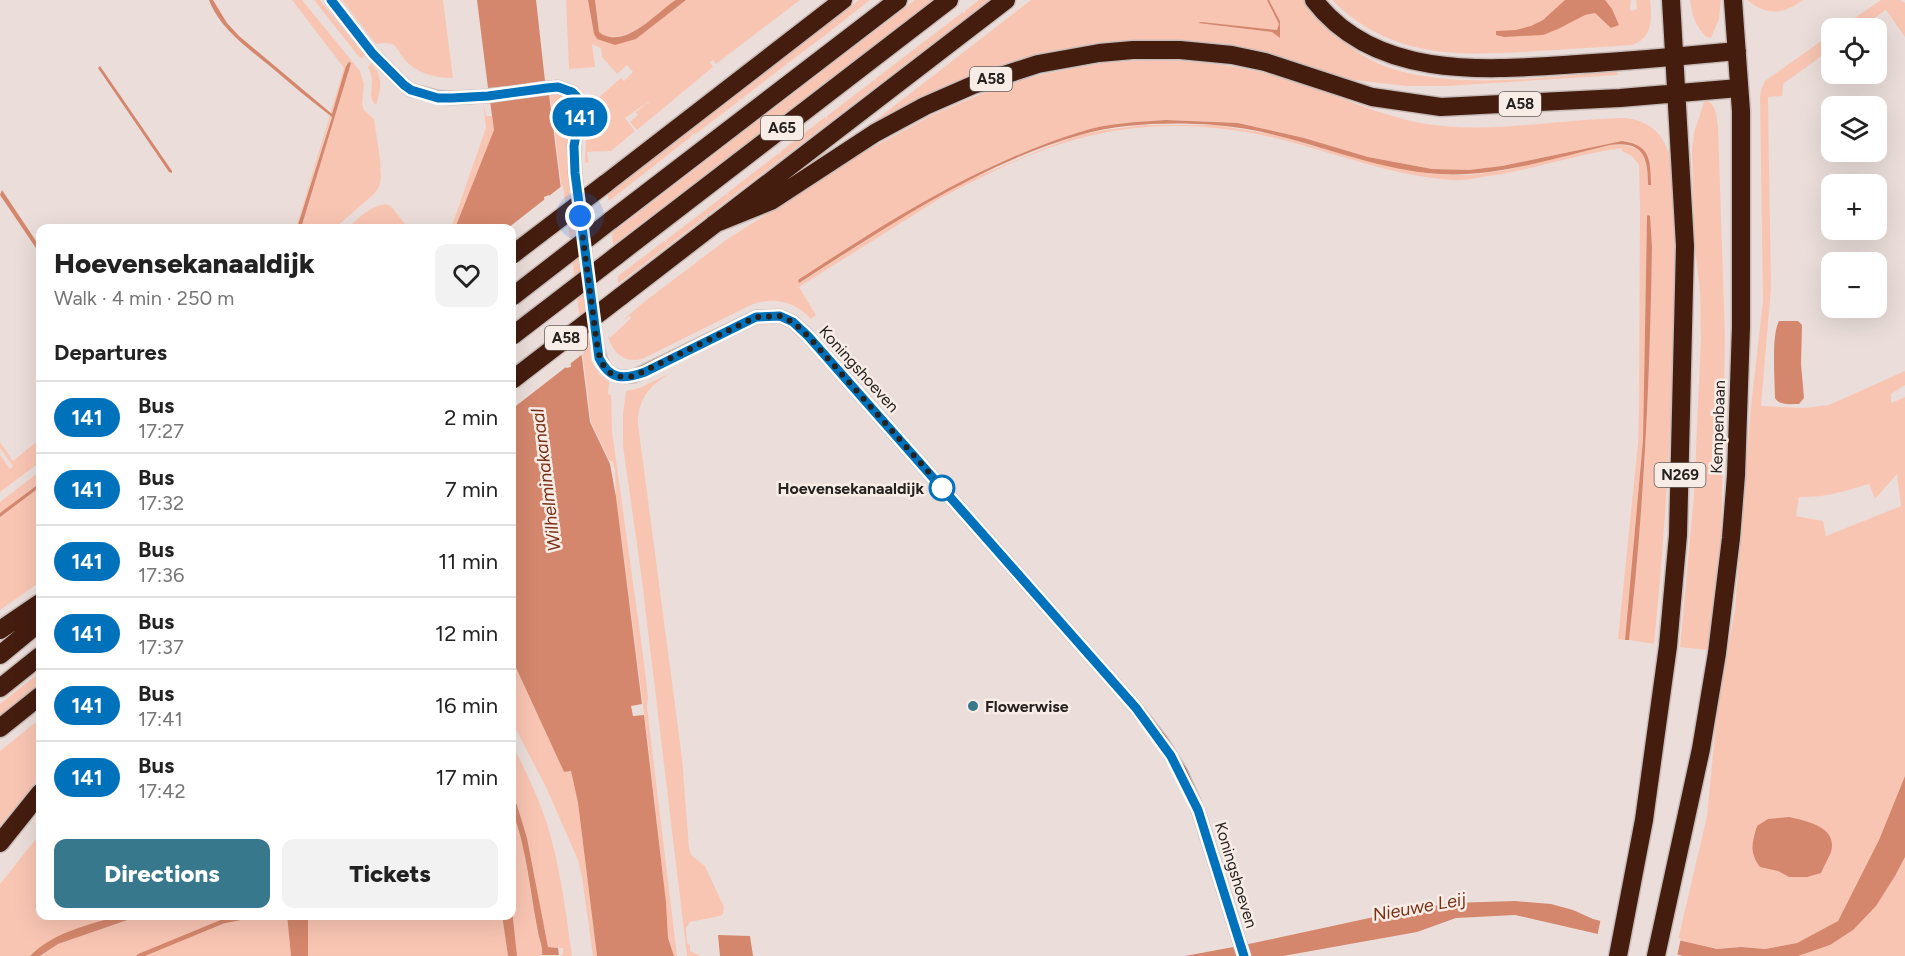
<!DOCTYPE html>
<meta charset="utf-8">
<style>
body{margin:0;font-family:Figtree,sans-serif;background:#f2f2f2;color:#222;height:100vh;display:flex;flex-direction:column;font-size:22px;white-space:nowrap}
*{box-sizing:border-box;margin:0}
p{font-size:20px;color:#767676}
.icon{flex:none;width:33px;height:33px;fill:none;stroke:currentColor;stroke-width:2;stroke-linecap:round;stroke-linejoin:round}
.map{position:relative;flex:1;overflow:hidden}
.sheet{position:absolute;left:36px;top:224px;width:480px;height:696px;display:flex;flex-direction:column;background:#fff;border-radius:12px;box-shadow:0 6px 24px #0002}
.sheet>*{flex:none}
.badge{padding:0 12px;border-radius:20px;font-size:21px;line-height:39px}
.tools{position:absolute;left:1821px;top:18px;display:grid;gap:12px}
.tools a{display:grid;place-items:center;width:66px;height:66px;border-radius:12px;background:#fff;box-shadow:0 6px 24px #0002;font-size:30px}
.you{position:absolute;width:30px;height:30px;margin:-15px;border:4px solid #fff;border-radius:50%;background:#1a73e8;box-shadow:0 0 0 9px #1a73e833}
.map>.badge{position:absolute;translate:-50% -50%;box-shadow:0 0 0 3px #fff}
h2{padding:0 18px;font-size:22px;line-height:54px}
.round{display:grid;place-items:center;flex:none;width:63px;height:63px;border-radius:12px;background:#f2f2f2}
.headline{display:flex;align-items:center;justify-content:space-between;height:102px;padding:0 18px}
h1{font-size:28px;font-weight:800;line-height:45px}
.primary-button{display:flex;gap:12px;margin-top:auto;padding:12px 18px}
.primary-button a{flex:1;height:69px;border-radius:12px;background:#38788c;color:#fff;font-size:24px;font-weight:800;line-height:69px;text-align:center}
.primary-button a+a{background:#f2f2f2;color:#222}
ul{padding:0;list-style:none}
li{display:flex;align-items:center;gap:18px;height:72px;padding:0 18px;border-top:2px solid #e0e0e0}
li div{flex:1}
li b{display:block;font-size:22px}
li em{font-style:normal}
li .badge{min-width:66px;font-weight:700;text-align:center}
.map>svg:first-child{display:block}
.green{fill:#f9c5b3;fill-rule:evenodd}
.water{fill:#d4876c;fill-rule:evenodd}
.pier{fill:#ebdeda}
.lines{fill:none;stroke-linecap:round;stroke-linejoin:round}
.stream{stroke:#d4876c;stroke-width:4.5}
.secondary-casing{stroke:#c8bcb9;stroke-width:15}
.highway-casing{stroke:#c8bcb9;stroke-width:21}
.secondary{stroke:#92462a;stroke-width:12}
.highway{stroke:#441d0f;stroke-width:18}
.highway-bridge-casing{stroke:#c8bcb9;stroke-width:21;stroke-linecap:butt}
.highway-bridge{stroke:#441d0f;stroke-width:18}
.line-casing{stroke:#fff;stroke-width:14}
.line{stroke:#0072bc;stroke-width:9}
.walk{stroke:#262220;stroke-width:6;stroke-dasharray:0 10.8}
.stop-dot{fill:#fff;stroke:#0072bc;stroke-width:3}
.poi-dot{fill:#38788c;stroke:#f8ece7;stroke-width:2}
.labels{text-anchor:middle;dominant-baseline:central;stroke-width:5;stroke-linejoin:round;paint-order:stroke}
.shield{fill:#f8ece7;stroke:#655f5c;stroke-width:1.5}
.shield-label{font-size:15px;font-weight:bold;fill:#262220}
.street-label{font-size:16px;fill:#262220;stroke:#f8ece7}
.stop-label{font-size:16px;font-weight:bold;fill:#262220;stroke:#f8ece7;text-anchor:end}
.poi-label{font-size:16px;font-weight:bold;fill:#262220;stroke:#f8ece7;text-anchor:start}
.water-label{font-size:18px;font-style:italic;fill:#783116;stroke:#f8ece7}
</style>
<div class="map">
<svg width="1905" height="956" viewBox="0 0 1905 956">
<rect width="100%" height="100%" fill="#ebdeda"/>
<path class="green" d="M292,0H302L360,71L364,84L362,104L364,110L374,119L380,159L381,178L379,187L374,194L335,228H301L350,63L345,65L347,66L297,228H296L344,68Z
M314,0H320L365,56L363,58L359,57Z
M342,0H443L453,78C436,78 421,74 409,64C395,52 401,39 376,44Z
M566,0H588L594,34L597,39H636L686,0H800L716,64L713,60L710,62L713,67L637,130L630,122L638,115L636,112L647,103L649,104L648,102L625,118L635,131L611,151L587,152L589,162L585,163L586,141L597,113L596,100L621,78L624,81L633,72L627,65L617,74L602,57L601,48L592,44L595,67L569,69Z
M595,0H676C659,13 622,50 599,32Z
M859,0H870L833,29L831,27L832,30L788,63L786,61L787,64L740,100L737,98L739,101L694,135L692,133V136L609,201L607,193Z
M915,0H933L613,245L612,233Z
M979,0H989L618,284V276L664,241L667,243L666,240L726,194L729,196L727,193L779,153L781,155L780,152L825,117L827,119V116L874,80L876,82L875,79L963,12L965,14V11Z
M1031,0H1267L1279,24L1277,30L1198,23L1272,32L1277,34L1279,38L1280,21L1269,0H1308C1324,19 1338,39 1359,53C1423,96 1544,77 1617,71L1618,75L1447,86H1407L1354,80L1267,57L1095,48L854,137Z
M1332,0H1631L1630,9L1631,11L1637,9L1636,0H1650C1652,18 1653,38 1632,45C1601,47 1570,49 1540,51C1461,56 1392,60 1332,0Z
M1690,0H1721L1719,19L1711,38L1706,37C1695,25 1692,15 1690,0Z
M1747,0H1803C1782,15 1768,16 1747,0Z
M1881,0H1900L1905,3V37L1886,10L1860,28H1840Z
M1831,34V49L1783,84L1782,96L1768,97L1771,288L1761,406L1804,408L1829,405L1905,371V385L1891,394V403L1905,397V776L1879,840L1838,921L1797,943L1765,949L1741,947L1717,949L1678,940L1707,816L1717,713L1735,609L1751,406L1763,301L1760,98L1761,90L1765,81ZM1897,474L1901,506L1826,536L1823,521L1796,516L1799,497C1824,498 1846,491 1869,484L1875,499ZM1789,817V877L1778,871L1768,819Z
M1148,60C1198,60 1248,66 1296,82C1339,96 1380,116 1426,124C1492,134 1559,119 1626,118C1646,121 1659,129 1667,148C1673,162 1673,178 1674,193C1675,224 1676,254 1675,284C1673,405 1666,524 1654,644L1629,640C1644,509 1650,379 1652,247L1648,215L1647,216L1643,440L1625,640L1618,639L1638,443L1639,405L1640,208L1639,165L1632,156L1622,151V148C1577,154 1533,170 1488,176C1476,178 1464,181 1452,180C1391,176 1333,152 1275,138C1212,123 1144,121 1081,138C1032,151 984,175 939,199L799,287L816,315L811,319C795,301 773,296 751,305L642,359C624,363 612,353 608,335L610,338L631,318L630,316L623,320L644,302L726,240L857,156L932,115L1000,86L1044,74L1102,63ZM1166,120L1238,123L1304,138L1368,157L1432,169L1469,170L1502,166L1622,141L1629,142L1649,159L1648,185C1647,177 1648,168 1647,161C1642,145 1623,144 1610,145L1506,170L1471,175H1450L1426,173L1313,146L1277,135L1216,125H1143L1105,130L1079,135L1045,148L962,183L911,211L800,283L798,281C887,222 977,164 1080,132C1107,123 1137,123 1166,120Z
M371,63C384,76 381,90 376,105C368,98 372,91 372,82C372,76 370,72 368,67Z
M554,92L562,94L566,101L568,158L591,360L599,374L609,382L608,394L611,395L612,431L644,662L648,697L647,707L677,956H674L668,938L666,902L648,743L616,497L615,470L613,462L609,460L591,422L550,94Z
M1708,101C1717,106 1716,117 1718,126L1725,337L1721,544L1707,650L1680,647L1694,495L1701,337L1700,292L1694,240L1692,150L1694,133L1704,102Z
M483,102L486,116H492L494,130L455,228H451L486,128Z
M385,204L391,206L408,228H348C358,218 371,206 385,204Z
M672,372C650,385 638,398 638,424L682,758L689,848L691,855L705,866L724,907L723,914L720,916L690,922L686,928L687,943L690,945V951L701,956H687L641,573L623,446V413L626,391L640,388Z
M40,439V462L0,492V455L10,469L13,466L0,448V442L13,461Z
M40,471V483L0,513V502Z
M40,487V582L0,610V517Z
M512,659L564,772L571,771L578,804L597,956H593L582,877L578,860L546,787L512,722Z
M40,672V686L0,717V704Z
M40,719V777L0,826V751Z
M512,744C522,764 533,785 541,807C559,854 565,906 572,956H560L563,954V948H559V945L558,948L548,947L527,838L517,805L512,797Z
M512,808C527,848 529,891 538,933C539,942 543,948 542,956H517L512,909Z
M40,834V915H120C89,926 55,933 30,956H0V884Z
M1905,857V956H1798L1830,945L1895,876Z
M142,915H287L291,956H41L58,944Z
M308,915H502L508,956H308Z"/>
<path class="water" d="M209,0H213L227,23L239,36L332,114L346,66L349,62L351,63L301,228H297L332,117C311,101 291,84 271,67C248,48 220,29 209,0Z
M477,0H536L545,81L529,83L531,96L549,94L590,422L610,464L616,497L642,704L631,706L633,716L644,715L666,902L668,938L674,956H597L578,803L571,771L564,772L512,659V228H455L494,130L490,101L509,100L507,86L488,88ZM549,195L571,367L566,368L544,197Z
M588,0H595L599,32C620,49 649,21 665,8C668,6 673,1 676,0C679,0 683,0 686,0L636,39L615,45L597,39L594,34Z
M1267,0H1269L1280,21V38L1272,32L1198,23L1201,22L1277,30L1279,24Z
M1565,0H1605L1612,9L1619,25L1611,28L1595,13L1585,15L1558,29L1543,35L1504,37L1496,35V31L1516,30L1531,26L1543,20Z
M100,66L172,171V173L169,172L98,68Z
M1166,120L1238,123L1304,138L1368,157L1432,169L1469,170L1502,166L1622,141C1651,145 1650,160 1651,185H1648C1648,156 1643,141 1610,145C1550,159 1489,180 1427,173C1354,165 1288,130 1215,125C1170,122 1123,123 1080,135C977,165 888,226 799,283L798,280C887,222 977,164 1080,132C1107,123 1137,122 1166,120Z
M2,190L40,247V254L0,195Z
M1648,215L1650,216L1652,247C1650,378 1644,509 1629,640H1625L1643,440L1647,216Z
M1779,321H1798L1802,325L1801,364L1804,398L1799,404C1790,404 1780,406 1775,398C1775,381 1771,335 1779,321Z
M40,483V487L0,517V513Z
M1905,776V857L1895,876L1876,906L1853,930L1830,945L1798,956H1683L1637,943L1515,915L1456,918L1417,932L1283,956H1185L1244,945L1397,912L1451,903L1515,901L1551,904L1573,910L1593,919L1639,931L1717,949L1741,947L1765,949L1797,943L1838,921L1879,840Z
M512,797L517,805L527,838L548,947L558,948L559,955H542C543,946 539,940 538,932C532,902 529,873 522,843C519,827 511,813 512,797Z
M1789,817C1807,821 1838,827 1831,852C1828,859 1824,866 1821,873L1807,877H1789L1778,871L1760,867C1749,852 1752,843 1757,826L1768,819Z
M512,909L517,956H508L502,915H512Z
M120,915H142L58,944L40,956H30C53,932 90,925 120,915Z
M287,915H308V956H291Z
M718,935L750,936L753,956H720Z"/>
<path class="pier" d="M563,185L584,353L512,409V228H508Z
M1601,918L1681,938L1677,956L1597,937Z"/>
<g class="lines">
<path class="stream" d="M139,956L224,921L255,915"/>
<g class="secondary-casing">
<path id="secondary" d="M331,0L373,54L404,85L411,90L438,97L452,98L488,96L547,88L558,87L572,92L578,98L581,107L574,145L575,173L597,344C601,368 608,380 634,376L756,317L780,316L793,322L808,336L1136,708L1161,740L1181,772L1198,810L1244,956"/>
</g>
<g class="highway-casing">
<path id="highway" d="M1314,0C1376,81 1488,70 1578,64C1631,61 1684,56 1737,51
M605,184L843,0
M610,221L898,0
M714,224L771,201L875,133L925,106L973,85L1038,64L1099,53L1133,50H1180L1232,55L1265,62L1372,97L1441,107L1620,98L1739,88
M615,257L949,0
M620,297L1006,0
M0,630L40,603
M0,655L40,622
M0,688L40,656
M0,728L40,696
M0,843L40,793
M1618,956L1644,820L1668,646L1678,535L1685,246L1671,0
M1656,956L1701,749L1717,653L1731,538L1736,475L1741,327V111L1733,0"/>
</g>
<use href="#secondary" class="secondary"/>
<use href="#highway" class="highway"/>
<g class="highway-bridge-casing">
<path id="highway-bridge" d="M512,255L605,184
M512,297L610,221
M512,336L615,257
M512,380L620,297"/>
</g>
<use href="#highway-bridge" class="highway-bridge"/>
</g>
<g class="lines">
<g class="line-casing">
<path id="line" d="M331,0L373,54L404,85L411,90L438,98H452L488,96L547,88L558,87L572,92L578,98L581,107L574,146L575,173L599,358C610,380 623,380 645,372L756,317L780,316L793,322L808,336L1136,708L1171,756L1198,810L1244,956"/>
</g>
<use href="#line" class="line"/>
<path class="walk" d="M580,216L597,344C601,368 608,380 634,376L756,317L780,316L793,322L808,336L949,495L942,488"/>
</g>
<circle class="stop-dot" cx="942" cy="488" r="12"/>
<circle class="poi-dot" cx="973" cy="706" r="6"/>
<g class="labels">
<g class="shield">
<rect x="970" y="67" width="42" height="24" rx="4.5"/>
<rect x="1499" y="92" width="42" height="24" rx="4.5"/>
<rect x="761" y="116" width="42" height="24" rx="4.5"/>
<rect x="545" y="326" width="42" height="24" rx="4.5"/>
<rect x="1654.5" y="463" width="51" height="24" rx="4.5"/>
</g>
<g class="shield-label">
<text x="991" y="79">A58</text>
<text x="1520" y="104">A58</text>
<text x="782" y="128">A65</text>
<text x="566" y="338">A58</text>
<text x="1680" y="475">N269</text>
</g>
<g class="street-label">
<text transform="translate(859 369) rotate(48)">Koningshoeven</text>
<text transform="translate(1718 427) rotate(-88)">Kempenbaan</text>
<text transform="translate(1236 875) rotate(73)">Koningshoeven</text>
</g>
<g class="stop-label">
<text x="924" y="488">Hoevensekanaaldijk</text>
</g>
<g class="poi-label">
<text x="985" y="706">Flowerwise</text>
</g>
<g class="water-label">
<text transform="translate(546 480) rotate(-97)">Wilhelminakanaal</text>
<text transform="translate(1419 907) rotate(-10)">Nieuwe Leij</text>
</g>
</g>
</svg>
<div class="tools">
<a><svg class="icon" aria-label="locate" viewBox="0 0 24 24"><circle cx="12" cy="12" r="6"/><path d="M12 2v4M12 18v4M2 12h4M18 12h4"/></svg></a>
<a><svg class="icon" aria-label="layers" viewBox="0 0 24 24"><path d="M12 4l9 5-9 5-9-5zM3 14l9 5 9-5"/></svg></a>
<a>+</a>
<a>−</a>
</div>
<div class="you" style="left:580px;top:216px"></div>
<b class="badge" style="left:580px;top:117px;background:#0072bc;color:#fff">141</b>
<section class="sheet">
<div class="headline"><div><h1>Hoevensekanaaldijk</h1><p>Walk · 4 min · 250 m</p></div><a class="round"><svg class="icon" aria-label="heart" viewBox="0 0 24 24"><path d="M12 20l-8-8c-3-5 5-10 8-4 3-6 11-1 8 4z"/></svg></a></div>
<h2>Departures</h2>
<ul>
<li><span class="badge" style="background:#0072bc;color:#fff">141</span><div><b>Bus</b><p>17:27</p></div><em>2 min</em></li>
<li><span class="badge" style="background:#0072bc;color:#fff">141</span><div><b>Bus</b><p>17:32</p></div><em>7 min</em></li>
<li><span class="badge" style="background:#0072bc;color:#fff">141</span><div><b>Bus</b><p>17:36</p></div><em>11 min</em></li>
<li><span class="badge" style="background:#0072bc;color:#fff">141</span><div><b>Bus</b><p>17:37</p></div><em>12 min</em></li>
<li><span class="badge" style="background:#0072bc;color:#fff">141</span><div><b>Bus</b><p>17:41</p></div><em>16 min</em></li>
<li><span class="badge" style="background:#0072bc;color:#fff">141</span><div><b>Bus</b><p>17:42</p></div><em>17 min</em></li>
</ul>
<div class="primary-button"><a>Directions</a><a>Tickets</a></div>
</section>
</div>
